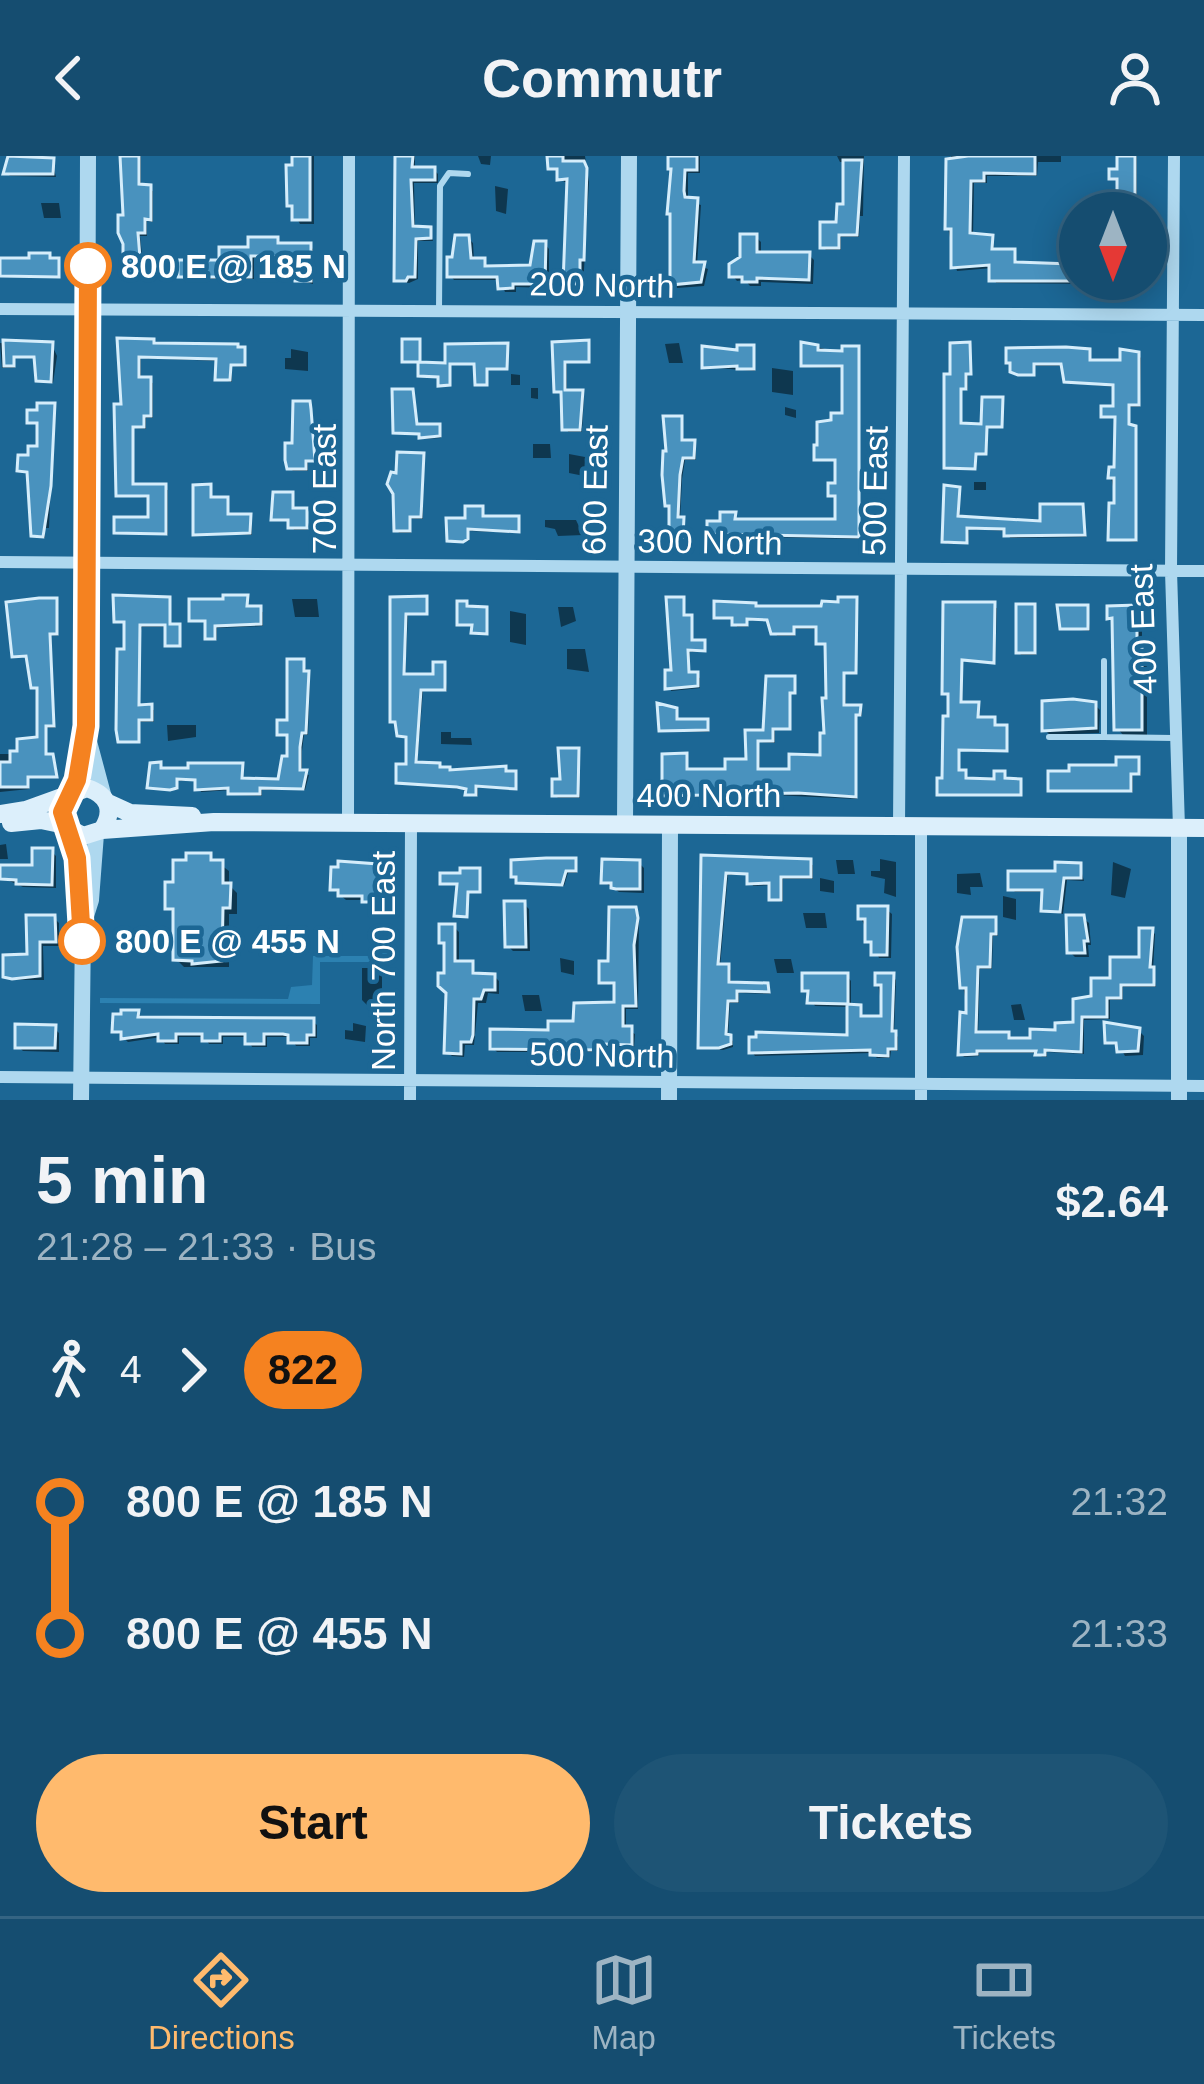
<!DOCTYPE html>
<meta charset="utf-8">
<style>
body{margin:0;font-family:Arial,sans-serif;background:#1e5475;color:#f1f3f6;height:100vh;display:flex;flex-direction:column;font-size:45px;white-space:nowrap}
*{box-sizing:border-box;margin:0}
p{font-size:39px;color:#9db4c3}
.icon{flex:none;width:66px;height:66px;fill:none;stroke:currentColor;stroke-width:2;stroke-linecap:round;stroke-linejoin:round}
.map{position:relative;height:944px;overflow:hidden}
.panel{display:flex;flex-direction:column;background:#154d70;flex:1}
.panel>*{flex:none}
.badge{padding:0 24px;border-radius:39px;font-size:42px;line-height:78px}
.needle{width:78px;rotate:180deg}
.fabs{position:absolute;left:1059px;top:36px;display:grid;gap:24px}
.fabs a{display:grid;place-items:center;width:108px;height:108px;border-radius:50%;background:#154d70;box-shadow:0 6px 30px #0003,0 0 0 3px #346483;font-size:60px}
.map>.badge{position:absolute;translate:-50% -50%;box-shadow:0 0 0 6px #fff}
.legs{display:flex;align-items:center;gap:18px;height:132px;padding:0 36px;font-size:39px}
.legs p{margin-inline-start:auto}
.head{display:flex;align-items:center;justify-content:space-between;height:204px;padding:0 36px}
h1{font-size:66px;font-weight:700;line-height:90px}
.cta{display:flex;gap:24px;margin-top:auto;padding:24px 36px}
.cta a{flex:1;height:138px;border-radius:72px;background:#ffba6d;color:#111;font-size:48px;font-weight:700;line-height:138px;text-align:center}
.cta a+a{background:#1e5475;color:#f1f3f6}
ul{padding:0 36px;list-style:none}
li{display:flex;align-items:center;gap:42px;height:132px;font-size:45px}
li i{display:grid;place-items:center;width:18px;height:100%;margin:0 15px;background:currentColor}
li i::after{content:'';width:30px;height:30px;margin:-15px;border:9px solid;border-radius:50%;background:#154d70}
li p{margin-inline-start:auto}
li:first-child i{background:linear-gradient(#0000 50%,currentColor 0)}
li:last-child i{background:linear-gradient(currentColor 50%,#0000 0)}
header{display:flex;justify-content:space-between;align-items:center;height:156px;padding:0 36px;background:#154d70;font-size:54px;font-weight:700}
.tab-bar{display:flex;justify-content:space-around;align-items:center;height:168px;border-top:3px solid #346483;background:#154d70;font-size:33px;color:#9db4c3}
.tab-bar a{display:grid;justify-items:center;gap:6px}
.tab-bar .active{color:#ffba6d}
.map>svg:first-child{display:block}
.green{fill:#2c81b1}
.shadow{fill:#0007}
.building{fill:#4992be;stroke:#d5edfb;stroke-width:3}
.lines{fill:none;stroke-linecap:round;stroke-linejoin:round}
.service{stroke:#aed8ef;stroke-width:6}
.minor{stroke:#aed8ef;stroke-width:12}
.tertiary{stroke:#aed8ef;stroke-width:16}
.secondary{stroke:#dceffb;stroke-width:18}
.line-1-casing{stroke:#fff;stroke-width:27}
.line-1{stroke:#f58220;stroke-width:18}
.stop-1-dot{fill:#fff;stroke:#f58220;stroke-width:6}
.labels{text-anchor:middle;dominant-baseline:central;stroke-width:9;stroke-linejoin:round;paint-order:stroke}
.stop-label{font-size:33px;font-weight:bold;fill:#fff;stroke:#1c6795;text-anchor:start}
.street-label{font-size:33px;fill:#fff;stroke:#1c6795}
</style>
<header><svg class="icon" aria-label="back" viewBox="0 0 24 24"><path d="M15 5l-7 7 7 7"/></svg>Commutr<svg class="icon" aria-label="person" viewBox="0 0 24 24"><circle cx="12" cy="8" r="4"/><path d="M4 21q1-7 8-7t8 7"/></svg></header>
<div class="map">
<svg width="1204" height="944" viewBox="0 0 1204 944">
<rect width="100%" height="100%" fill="#1c6795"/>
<path class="green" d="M383,791H393L394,806H320V848L100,847V842L288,843L291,831L312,829L313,800H382Z"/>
<path class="shadow" d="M11,0L52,5L56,21L10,20L7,17Z
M124,0H141V32L153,35V66L147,65V80H140L144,117L130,120L126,116Z
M295,0H314V68H300L290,49Z
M399,0H415V14H434L438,18V27H414L415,73L430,74L433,85H418V123L409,127L397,124Z
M478,0H491L490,9L481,8Z
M550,0H585L589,26L583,131L566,127L570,26H564L560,16L550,12Z
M671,0H700V17H688V45L701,49L697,109L708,113L704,130L677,132L673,127Z
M837,0H864L863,60H860L859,81H841V94H826L823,91L839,69L846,51V6H840Z
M951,0H1061V6H1038L1037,20H987V27H974L973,80L992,82L995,96H1014L1018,110L1080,111V123H1104V128L996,127L992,112L957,115L948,72Z
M1120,0H1137V57H1104L1120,47V26L1112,22L1120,16Z
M495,30L508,33L506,58L496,55Z
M41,47H59L61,62H44Z
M756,81L761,86V99H809L814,104L813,128L761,126V130H750L745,124L737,125L732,119Z
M468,82L473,87L474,105H483L488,113L532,112L545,88L549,93V132L516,131V136H505L500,124H454L450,119Z
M277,84L282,90H309L313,93V128L298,124V103L254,102V123H185L181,119Z
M1131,123H1144L1146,135H1134Z
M121,185L246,197V211L232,210V226L218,223L219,205L141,202V224L153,227V262H146V273L134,272V331L168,334V379L117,376L151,364V342L119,339L124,251Z
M0,187L52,189L57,200L53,227L39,224L38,202H15V212H2Z
M588,187L590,207H567V237L584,240L582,276H568L564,237L557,235L555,189Z
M679,187L683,207H669L665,188Z
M969,189L972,219H968V234H962V270L984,271L1001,244L1003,272H988L987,299L977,298L976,314L949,313L953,221Z
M507,190L508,214H488V230L478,228L477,209H451V230L443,231L441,222L421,219L448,210V191Z
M817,191L845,198L858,193L860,195V383L712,380L710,377L734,359L737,366H838V342L831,339L838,330V305L817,303L845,260V212L806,211L804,209Z
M752,192L755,215L705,211L740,197Z
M291,193L308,196V215L285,213V202H291Z
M1010,195L1089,196L1092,207H1123L1138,199L1141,202L1140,251H1130V271L1137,275V386L1111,383L1117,350L1111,321L1117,314L1118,262L1104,259L1116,253V231L1069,227L1064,210H1035V220L1016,217Z
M772,212L793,215V239L772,236Z
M511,218L520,219V229H511Z
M531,232H538V243L531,242Z
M412,236L418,271H439L441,282L424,283L422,279L396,276Z
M309,248L316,306H308V315H293L290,312L295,290Z
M54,250L49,372H45V382H37L30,317L20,314L40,293V269L30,266Z
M785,251L796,254V262L785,259Z
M681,263L684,287L696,290V304H685L682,323L680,364L685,367V383L672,380Z
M533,288H550L551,302H533Z
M569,298L585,301L584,320L569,317Z
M423,300V363H411V377H399L397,374Z
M974,326H986V334H974Z
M210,331L212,344L229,347V361L252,364V379L196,378Z
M959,333L960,363L1043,368L1082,351L1086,381L1010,382L1007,375L969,373L968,388H947L945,385Z
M292,339L295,355L308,358V374H294L291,365L274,363Z
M482,353L484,363H518L520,377L469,375V385L453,386L450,384Z
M545,364H576L583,379L558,380L555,373L545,371Z
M246,442L249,453L263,456V470L217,472V484H211L208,467L192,464Z
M292,443H317L319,461H295Z
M426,443L428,459H408L405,521H436L444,509L447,535H423L417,609L452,617L504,613L517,621V634L478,631V640H471L462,633L399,626L408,611L409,582L399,579L393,565V444Z
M169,444L171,471L181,473V491L168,489V471H142L138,485L140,552L154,554V566H140V587H124L127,467L117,465Z
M683,444L686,462L693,464V487H704L706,496H690V519L700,522V532L671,535Z
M856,444L857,518H845L846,552L862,554V560H857V643L753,638L667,642L664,639L686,600L688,616H728L749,606L748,577H766L793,523L796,538H791V574H775V587L759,586L760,616H792L823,602L829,545L828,489L819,486V473H795V480H777L771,465L748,464V471H737L735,463L717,461L758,453H824Z
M56,446L58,480L51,479L55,572H47V601L55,604L58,622H29V633L0,636V598H20L40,583L37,534L29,502L14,499Z
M946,449L997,452L995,508L963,505L962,549H977L980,564H994L996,572L1008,575V596L960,595V617L967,620V625L997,626L1004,618L1007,625L1022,628V640L940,637L945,625L951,563V539L945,536Z
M558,451H573L576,465L561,471Z
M1034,451L1036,499H1021L1019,496Z
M1087,452L1090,475L1063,472Z
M1135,452L1142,458V493L1147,499V579H1123L1117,572L1115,466L1110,461Z
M510,455L526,458V489L510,486Z
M567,493H585L589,516L567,513Z
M302,506L310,521L308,579H304L302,595V617L309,619L305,634H262V640L234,639L231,634L201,636L198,625H178V634L150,631L160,609L163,615L241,610L244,625L281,626L290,603V581L280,578L290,567Z
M1095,549L1100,554L1099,577L1050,579L1045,574Z
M676,555L679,566H706L709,576H665L662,574Z
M167,569H196V581L168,585Z
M441,576H451V582H471L472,589L441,588Z
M577,595L580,642H558L555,639Z
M1138,604L1141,619H1133V636L1051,634Z
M6,688L8,703H0V689Z
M51,695L56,700V732L23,731L3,722L35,712Z
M209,700L229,715V729L237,737V758H229V811H184L176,803V760L168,751Z
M704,702L813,709V723H783V746L772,743V729L753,730L750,719H728L720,811L731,814V829L767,830L770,838L739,837V847H730L728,882L733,885V891L723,894L701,891Z
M880,703L896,706V741L884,737L885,723L871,720V715H880Z
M836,704H853L855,718H838Z
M575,705L577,717H568L564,730L522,728L514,719Z
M1113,706L1131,713L1125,742L1111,739Z
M639,707L644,712V737L619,736L604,726Z
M1080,710L1084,725L1067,724L1063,758L1044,754L1045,736H1015L1011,732Z
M377,711L382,716V750H370L364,744H346L333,733L341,714Z
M980,717L983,731H970L971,739L957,737V718Z
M820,722L834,725V737L820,735Z
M1003,740L1016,743V764L1003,761Z
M524,748L529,753L530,795H513L508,790Z
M886,753L892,758L891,802H879L861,762Z
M635,754L639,758L638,853H626V873L635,878L634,892L607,891V896H497L493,892L576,868L617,849V830L602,826Z
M803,757H825L827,772H806Z
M54,762L59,767V790H43L44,824H12L6,819L30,801Z
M1083,762L1089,767L1091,789H1088L1089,801H1075L1070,796Z
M995,764L998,780H993L992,813H980L978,879L1033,885L1076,869L1094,842L1142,804L1152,775L1155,778L1153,814L1156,831H1123V844H1110V863L1084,864V898L1047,896V901H1042L1038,897H979V900L964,901L961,897L969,860L963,831Z
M454,771L459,776V808H472L476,820H494L499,825V838L488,837L486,847H478L474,889H465L464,901L452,900L447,896V791L442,786Z
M560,802L574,805V819L561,816Z
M774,803H791L794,817H777Z
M362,812H376L382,818V849H367L362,844Z
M847,820L851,825V852H860L864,863L884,864L878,828L892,820L896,824L894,877L898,881V895H891L890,902H877L872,897L755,900L752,896L850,882V851L815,850L805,834Z
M522,839H539L542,855H525Z
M1021,848L1025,864H1014L1011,849Z
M137,857L142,861L312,865L317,869V882H310V890H296L291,881H267V891H252L248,881H223V888H209L205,881H179V888H165L161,881L128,886L116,875Z
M353,867L366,870L365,886L345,883V874L353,875Z
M54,872L59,877V896L23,895L18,890Z
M1139,875L1144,880L1143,899L1125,900L1120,891L1108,886Z"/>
<path class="building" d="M8,0L54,2L53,18H3Z
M120,0H139V28L151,29V64L145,63V77H138L141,114L133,118H123V88L118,77V59H123Z
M292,0H310V64H292V50H287L286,9H292Z
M395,0H413L412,11H435V24H411L413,70L431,71V82L416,83L415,121H408L406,125H394Z
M547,0H563V5H584L587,12L584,104H580V128H563L567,23L557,24V13H548Z
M668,0H697V14H685L684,35L685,41L698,42L694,106H705L701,126L670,129V58H667L671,13H668Z
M968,0H1035V18L984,17V25H971L970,77L993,79L992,93H1015V106L1071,108V125H989V109L951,112V73H945L946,3Z
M1117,0H1135V57H1101V44H1117V23H1109V13H1117Z
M843,4H862L857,79H839V92H820V66H836L837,48H843Z
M740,78H757V96H810L809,124L757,122V126H742V121H729V108L740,101Z
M455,79H469L471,102H485V110L530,109L534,85H546L545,128H513V132L498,133L497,121H447V101H452Z
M248,81H278V87H311V125H295V101L251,100V121H178V104H219V91H248Z
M29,97H50V102H59V121L0,120V102H29Z
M117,182L154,183V187L238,188V191H245V209H231L230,224H215L216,203L139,201V221H151V260H144V271H133V328H166V378L114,377V361H148V340H116L114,248H121Z
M402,183H420V206L445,207V188L508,187L507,213H487V229H475L474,208H450V229L438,230V221L418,220V206H402Z
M3,184L53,186L51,226L36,225L34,201H14V210H4Z
M589,184V206H565V234H583L580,274H562L561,236H554L552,186Z
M801,186L818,189V194L842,195V190H859V381L707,378V365H720V356H736L735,363H835V340H828V327H835V304H814V289H817V266L831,264V257H842V210H801Z
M970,186L971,218H966V233H961V267L981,268L982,241H1003L1002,271H987L986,298H976L975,313L944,312V218H950V187Z
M737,189H754V213H737V210L702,212V190L737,194Z
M1066,191L1090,193V204H1120V193L1139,196V249H1129V268L1136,270V384H1108L1109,347H1114V322H1108L1109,311H1114L1115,261H1101V250H1113V229L1064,226L1061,208H1034V219H1018L1010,216V207H1006V192Z
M392,233H413L417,268H440V280L419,282V278L393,277Z
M293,245H310L311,253L315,305H306V313H287L285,304V287H292Z
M37,247H55L51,330L43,381L31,380L27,316L17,315L18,299H28V290H37V267H27V254H37Z
M663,260H682V284H695L694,302H683L680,319L678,361H684L683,381H669V350H665L662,319L663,295H666Z
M397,296L424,297L421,361H410V375H394L393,338L387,328L391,316L396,317Z
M211,328V341H228V358H251L250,377L193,379V329Z
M944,329L960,331L958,360L1040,365V348H1083L1085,379L1004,380V373L967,372V387L942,386Z
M273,336H293V352H307V372H288V364H271Z
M465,350H483V360H519V376L468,373V383L463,386L447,385L446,362H465Z
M113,439L170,441V468H180V490H165V469H140L139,549L152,548V564H139V586H118L116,574L117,493H124V466H114Z
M223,439H248L247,450H261V468L215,470V483H205V465H189V443H223Z
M427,440V458H406L404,518H433V506H445V534H421L416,606L440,607V611H450V614L506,610V615H516V633L476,630V639H465L466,633L457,631L396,627V608H406V581L397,580L395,566H390V441Z
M666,441H684V459H692V484H705V495L688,494L689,516H698V530L665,533V514H671Z
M838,441H857L856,517H844V549H861L860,559H856V641L798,637L662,640V598L687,597V613H725V603H746L745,574H763L766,520H795V537H790V573H773V585H758V613H789V598L820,599V577H824L822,542H826L825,488H816V471H794V478H771L767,464L747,463V469H732V462H714V445L756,447V450H821L822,445L838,446Z
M39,442H57V478H50L54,570H46V598H53L57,621H28V631H0V606H10V595H17V583L37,581V532H31L26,500L12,501L6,446Z
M457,445H467V450L487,451V478L471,477L472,469H457Z
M943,446H995L994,507L962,504L961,546H979L978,561H995V569H1007V595L959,594V614H966V622L994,623V615H1005V622L1021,623V639H937V622H942L943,560H948V538H942Z
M1016,448H1035V497H1016Z
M1057,449H1088V473H1060Z
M1137,449V490H1142V574H1114L1112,462L1107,463V450Z
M287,503H304V515H309L306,577H302L300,591V614H307L303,633L260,632V638H228V632L195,634V624L177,623V632L170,634L147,632L150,607L161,606V612H188V607H243L242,622L278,623L282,600H287V579H277V564H287Z
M1073,543L1096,546V572L1042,575V545Z
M657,547L677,552V563H708V574L659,575Z
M558,592H579L578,640H552V623H560Z
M1116,601H1139V618H1131V635H1048V615H1069V609H1116Z
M32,692H53L52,729L16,728V724L0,723V709H32Z
M186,697H211V704H223V727H231L230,752H223L222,805L192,808V805L173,804V753H165V726H173V704H186Z
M701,699L811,703V721H781V744H769V727L747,728V718L726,717L718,808H729V826L768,827L769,836L737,835V845H728L726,878L731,879V888L719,892H698Z
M546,702H576V715H566L562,729L516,727V721H511V704Z
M602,703L640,704V733H616L611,732V727H601Z
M338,705L378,708V746H362V740H338V734H330L331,711H338Z
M1055,706L1081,707V722H1064L1060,756L1041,755L1042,734H1008V715H1055Z
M460,712H480V736H468L467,761L454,760L457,728H440V717H460Z
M504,745H525L526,791H505Z
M858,750H888L887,799H871V786H865V763H858Z
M609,751H636L638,762L634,789L636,850H623V870H632V889L604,888V894L490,893V873L548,874V865H573L574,847L614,846V827H599V805H608Z
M26,759H55L56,786H40V820L12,823L3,821V799L27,798Z
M1066,759H1084L1088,785H1084L1085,797H1067Z
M962,761H996V778H991L990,811H978L976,876H1009V882H1030V873L1055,874V867L1073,866V843L1091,840V822H1110V801H1139V772H1153L1150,811H1154V829H1121V842H1107V861H1082L1081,896L1045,894V899H1035L1036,895H977V898L958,899L960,856L966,857V832H960L957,791Z
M439,768H455V805H473V817L495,818V834H484L481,843H474L473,879L471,886H461V898L444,897L446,837L438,830V817H444V787H439Z
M802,817H848V848L807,847L808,835H802Z
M875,817H894L892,875H896V893H888V900L870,899V894L749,897V881H756V876L847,879V848L861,849V860H881V829H875Z
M121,854H139L138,861L314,862V879H307V887H288V879L283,878H264V888H245V878H220V885H202V878H176V885H158V878L121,883V876H112L113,858H121Z
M1104,866L1140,872L1138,895L1117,896L1116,887H1105Z
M15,868L56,869L55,892H15Z"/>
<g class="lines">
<path class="service" d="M439,154L440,30L449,17L468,18
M1104,505V581L1173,582
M1049,581H1104"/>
<path class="minor" d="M1174,0L1171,415L1179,672
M0,153L1204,159
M0,406L1204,415
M348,666L349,0
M899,670L904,0
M921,670V944
M0,921L1204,930
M410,944L411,667"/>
<path class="tertiary" d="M88,582L103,638
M70,637L80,611L86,570L88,0
M625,668L629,0
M68,672L77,702L83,770L81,944
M1179,672V944
M85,763L91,744L96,678
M669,944L670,669"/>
<path class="secondary" d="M67,640L62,663L68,672L83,680L102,674L214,666L1204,672
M108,647L130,657L192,660
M0,658L26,654L87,632C108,639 115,654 102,674
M11,667L41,664L65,669"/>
</g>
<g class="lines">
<g class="line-1-casing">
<path id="line-1" d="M82,785L77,702L62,656L77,624L86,570L88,110"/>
</g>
<use href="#line-1" class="line-1"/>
</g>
<g class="stop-1-dot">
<circle cx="88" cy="110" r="21"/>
<circle cx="82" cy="785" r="21"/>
</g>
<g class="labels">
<g class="stop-label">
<text x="121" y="110">800 E @ 185 N</text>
<text x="115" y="785">800 E @ 455 N</text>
</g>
<g class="street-label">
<text transform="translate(602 129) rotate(1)">200 North</text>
<text transform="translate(324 333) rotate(-90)">700 East</text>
<text transform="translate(595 334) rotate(-89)">600 East</text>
<text transform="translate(875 335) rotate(-89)">500 East</text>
<text transform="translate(710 386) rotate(1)">300 North</text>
<text transform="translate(1143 473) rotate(-92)">400 East</text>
<text x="709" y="639">400 North</text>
<text transform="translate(383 805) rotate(-90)">North 700 East</text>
<text transform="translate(602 899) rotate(1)">500 North</text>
</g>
</g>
</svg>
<div class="fabs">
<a><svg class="needle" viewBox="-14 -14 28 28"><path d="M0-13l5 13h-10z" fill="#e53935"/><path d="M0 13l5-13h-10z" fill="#9db4c3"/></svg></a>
</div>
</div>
<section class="panel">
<div class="head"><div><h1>5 min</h1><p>21:28 – 21:33 · Bus</p></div><b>$2.64</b></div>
<div class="legs"><svg class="icon" aria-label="walk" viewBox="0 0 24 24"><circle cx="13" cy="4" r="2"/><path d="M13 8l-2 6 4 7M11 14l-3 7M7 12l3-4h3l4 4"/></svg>4<svg class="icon" aria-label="forward" viewBox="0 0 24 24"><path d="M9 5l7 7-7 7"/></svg><b class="badge" style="background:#f58220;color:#111">822</b></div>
<ul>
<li><i style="color:#f58220"></i><b>800 E @ 185 N</b><p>21:32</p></li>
<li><i style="color:#f58220"></i><b>800 E @ 455 N</b><p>21:33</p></li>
</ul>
<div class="cta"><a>Start</a><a>Tickets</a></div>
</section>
<nav class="tab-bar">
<a class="active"><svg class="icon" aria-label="directions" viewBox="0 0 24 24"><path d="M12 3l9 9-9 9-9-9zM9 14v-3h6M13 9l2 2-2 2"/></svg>Directions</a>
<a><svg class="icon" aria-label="map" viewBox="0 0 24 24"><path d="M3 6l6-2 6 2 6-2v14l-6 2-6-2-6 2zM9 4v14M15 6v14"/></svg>Map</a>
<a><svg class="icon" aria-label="tickets" viewBox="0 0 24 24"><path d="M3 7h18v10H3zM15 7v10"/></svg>Tickets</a>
</nav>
